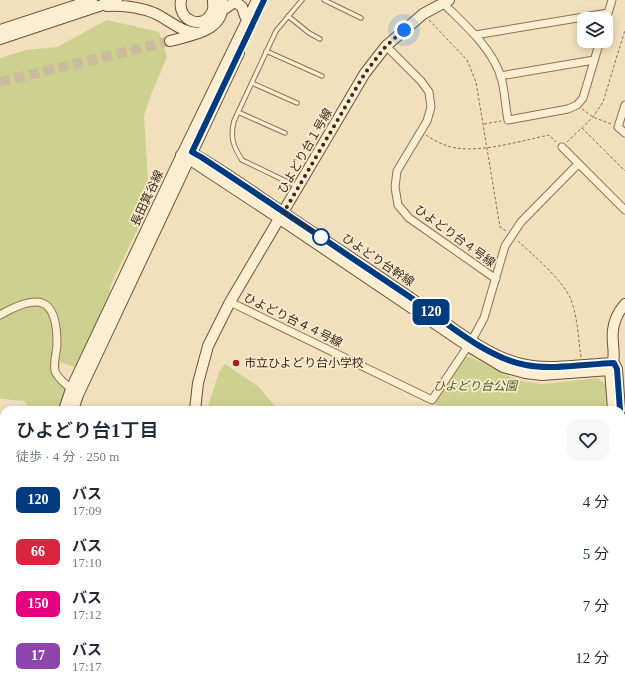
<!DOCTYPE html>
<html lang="ja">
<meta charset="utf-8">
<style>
body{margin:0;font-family:"Times New Roman","Noto Sans JP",serif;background:#f6f6f7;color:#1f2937;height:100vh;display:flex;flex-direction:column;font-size:15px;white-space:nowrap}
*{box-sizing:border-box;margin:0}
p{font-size:13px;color:#747a83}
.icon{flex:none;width:22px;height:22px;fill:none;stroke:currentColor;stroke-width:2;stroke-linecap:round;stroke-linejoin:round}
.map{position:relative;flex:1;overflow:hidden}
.drawer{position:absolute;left:0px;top:406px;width:625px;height:284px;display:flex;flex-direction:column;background:#fff;border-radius:12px 12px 0 0;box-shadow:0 2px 10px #0003}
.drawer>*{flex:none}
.badge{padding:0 8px;border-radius:6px;font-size:14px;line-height:26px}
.buttons{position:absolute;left:577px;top:12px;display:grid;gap:8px}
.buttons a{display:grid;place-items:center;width:36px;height:36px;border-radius:8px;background:#fff;box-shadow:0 2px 10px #0003;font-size:20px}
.you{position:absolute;width:20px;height:20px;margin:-10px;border:3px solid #fff;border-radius:50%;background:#1a73e8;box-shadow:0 0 0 6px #1a73e833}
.map>.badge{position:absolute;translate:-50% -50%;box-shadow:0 0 0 2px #fff}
.round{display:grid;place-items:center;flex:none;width:42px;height:42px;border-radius:12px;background:#f6f6f7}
.overview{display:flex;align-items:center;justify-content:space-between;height:68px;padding:0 16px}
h1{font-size:19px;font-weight:600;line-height:30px}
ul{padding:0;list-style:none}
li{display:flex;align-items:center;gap:12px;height:52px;padding:0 16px}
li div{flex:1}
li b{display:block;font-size:15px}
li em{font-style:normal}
li .badge{min-width:44px;font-weight:700;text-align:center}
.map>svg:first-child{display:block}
.green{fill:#cdd190}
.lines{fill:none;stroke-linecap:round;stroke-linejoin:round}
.river{stroke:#a1c3b8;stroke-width:12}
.secondary-tunnel{stroke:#cdbb9d;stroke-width:10;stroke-dasharray:10 5;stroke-linecap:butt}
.lane-casing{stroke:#8c7054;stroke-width:5.5}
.street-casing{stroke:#8c7054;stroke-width:9}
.secondary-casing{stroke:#6e5038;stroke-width:12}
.path{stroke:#8c7054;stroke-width:1;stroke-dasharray:3 2;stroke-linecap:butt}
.lane{stroke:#fceed1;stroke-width:3.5}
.street{stroke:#fceed1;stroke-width:7}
.secondary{stroke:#fceed1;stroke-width:10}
.line-casing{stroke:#fff;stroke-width:9}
.line{stroke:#003b80;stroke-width:6}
.walk{stroke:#3a281b;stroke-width:4;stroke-dasharray:0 7.2}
.stop-dot{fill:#fff;stroke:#003b80;stroke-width:2}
.poi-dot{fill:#a21e25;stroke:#f9ebce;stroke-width:1.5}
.labels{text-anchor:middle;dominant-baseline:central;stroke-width:3.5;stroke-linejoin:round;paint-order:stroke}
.street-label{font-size:12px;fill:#3a281b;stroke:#f9ebce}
.poi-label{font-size:12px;fill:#3a281b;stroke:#f9ebce;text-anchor:start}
.park-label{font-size:12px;font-style:italic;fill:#4d591f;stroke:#f9ebce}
</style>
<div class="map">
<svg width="625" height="690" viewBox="0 0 625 690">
<rect width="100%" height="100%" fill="#f2e0bd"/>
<path class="green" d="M107,20L159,32L167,57L150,97L144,116L148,180L154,196L112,282L108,296L77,368L60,362L59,371L66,391L60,410H33L24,401L0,399V58L26,50L57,47Z
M465,357H471L504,374L521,381L543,384L598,378L605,384L606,410H441L435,403Z
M225,364L259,387L278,410H207L219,372Z"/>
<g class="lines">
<path class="river" d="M0,546L4,547
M122,686L126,690"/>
<path class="secondary-tunnel" d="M0,82L170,41"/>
<g class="lane-casing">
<path id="lane" d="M324,0L361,18
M288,16L309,33L320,39
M266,51L322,76
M252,83L297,103
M238,112L285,133
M298,187L242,160C233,146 230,137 234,121L276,31L302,0"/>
</g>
<g class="street-casing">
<path id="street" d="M443,3C464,24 489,45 500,74C505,88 505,105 508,120L568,109L577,105L583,98L600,41
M606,20L612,0
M475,35L608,13
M386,46L421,81L429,92L431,107L427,121L397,171L395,187L398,205L409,218L496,279
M500,76L594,60
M625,105L618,127L625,133
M562,147L625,210
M230,302L432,400L472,340L484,318L505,246L521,222L578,164
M0,315C37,294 57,295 57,343C57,352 53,362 55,371C57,378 66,384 71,389
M0,482H4
M0,551L4,552
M0,598L4,602
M0,672L4,670
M0,678L4,684
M60,686L63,690
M113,686L118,690
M189,686L194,690
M235,686L238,690
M288,686L291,690
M608,686L610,690
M84,690L88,686
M242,690L247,686
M361,690L364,686
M533,690L539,686"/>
</g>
<g class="secondary-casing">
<path id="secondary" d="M181,0C177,21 203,31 212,12C214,9 213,4 213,0
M107,6C123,5 139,7 154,13C168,19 183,34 199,33
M223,10L233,3H237L242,7L245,16
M0,30L92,0
M0,39L117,0
M170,41C192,35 227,31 222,0
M185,149C219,167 251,191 284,213C325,241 368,268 409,297C443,320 486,358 526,365C551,370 587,364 614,363L617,369L620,410
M181,155L189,159L280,219L468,346L503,367L525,373L542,375L610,370L613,410
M611,368C617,356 611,343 613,330C614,321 619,311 625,304
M64,410L71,389L177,165L257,0
M73,410L78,395L239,53
M195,410L198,383L208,346L230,302L365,73L386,46L423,14L449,0
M621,421L625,471
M621,519L622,537L621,557
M621,584L625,575
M133,686L138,690
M146,686L151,690
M348,686L352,690
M487,690L493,686
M500,690L506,686"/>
</g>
<path class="path" d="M429,20L467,60L476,82L500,227L506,231
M582,109L593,117L611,124
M484,124L501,121
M582,128L625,171
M426,135C432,139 439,143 445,145C472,156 520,141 549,135L556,142
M567,142L593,117L603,102L625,30
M518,241C532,254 565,282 571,300C578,318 578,338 581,357
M436,406L439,410"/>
<use href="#lane" class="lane"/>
<use href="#street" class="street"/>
<use href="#secondary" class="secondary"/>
</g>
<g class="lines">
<g class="line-casing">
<path id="line" d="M264,0L192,152L201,157C270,202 338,249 407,295C441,318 485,358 526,365C551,370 587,364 614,363L617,369L620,410"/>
</g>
<use href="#line" class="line"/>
<path class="walk" d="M321,237L284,212L365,73L386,46L404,30"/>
</g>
<circle class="stop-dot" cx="321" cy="237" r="8"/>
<circle class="poi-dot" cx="236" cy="363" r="4"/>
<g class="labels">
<g class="street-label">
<text transform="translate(305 151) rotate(-60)">ひよどり台１号線</text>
<text transform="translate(147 198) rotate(-65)">長田箕谷線</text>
<text transform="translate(455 236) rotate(36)">ひよどり台４号線</text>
<text transform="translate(378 260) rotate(34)">ひよどり台幹線</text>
<text transform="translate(293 320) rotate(26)">ひよどり台４４号線</text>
</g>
<g class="poi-label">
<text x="244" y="363">市立ひよどり台小学校</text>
</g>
<g class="park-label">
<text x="475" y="386">ひよどり台公園</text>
</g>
</g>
</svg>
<div class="buttons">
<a><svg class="icon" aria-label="layers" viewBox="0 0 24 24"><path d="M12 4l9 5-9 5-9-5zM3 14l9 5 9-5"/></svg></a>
</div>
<div class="you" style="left:404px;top:30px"></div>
<b class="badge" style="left:431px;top:312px;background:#003b80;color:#fff">120</b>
<section class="drawer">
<div class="overview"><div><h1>ひよどり台1丁目</h1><p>徒歩 · 4 分 · 250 m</p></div><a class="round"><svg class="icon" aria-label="heart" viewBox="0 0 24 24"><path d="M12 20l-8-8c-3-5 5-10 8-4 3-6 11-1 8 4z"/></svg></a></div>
<ul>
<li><span class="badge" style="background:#003b80;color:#fff">120</span><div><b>バス</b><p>17:09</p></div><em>4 分</em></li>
<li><span class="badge" style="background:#d7263d;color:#fff">66</span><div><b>バス</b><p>17:10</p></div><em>5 分</em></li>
<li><span class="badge" style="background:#e6007e;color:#fff">150</span><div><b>バス</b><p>17:12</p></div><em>7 分</em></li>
<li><span class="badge" style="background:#8e44ad;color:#fff">17</span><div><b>バス</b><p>17:17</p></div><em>12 分</em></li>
</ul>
</section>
</div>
